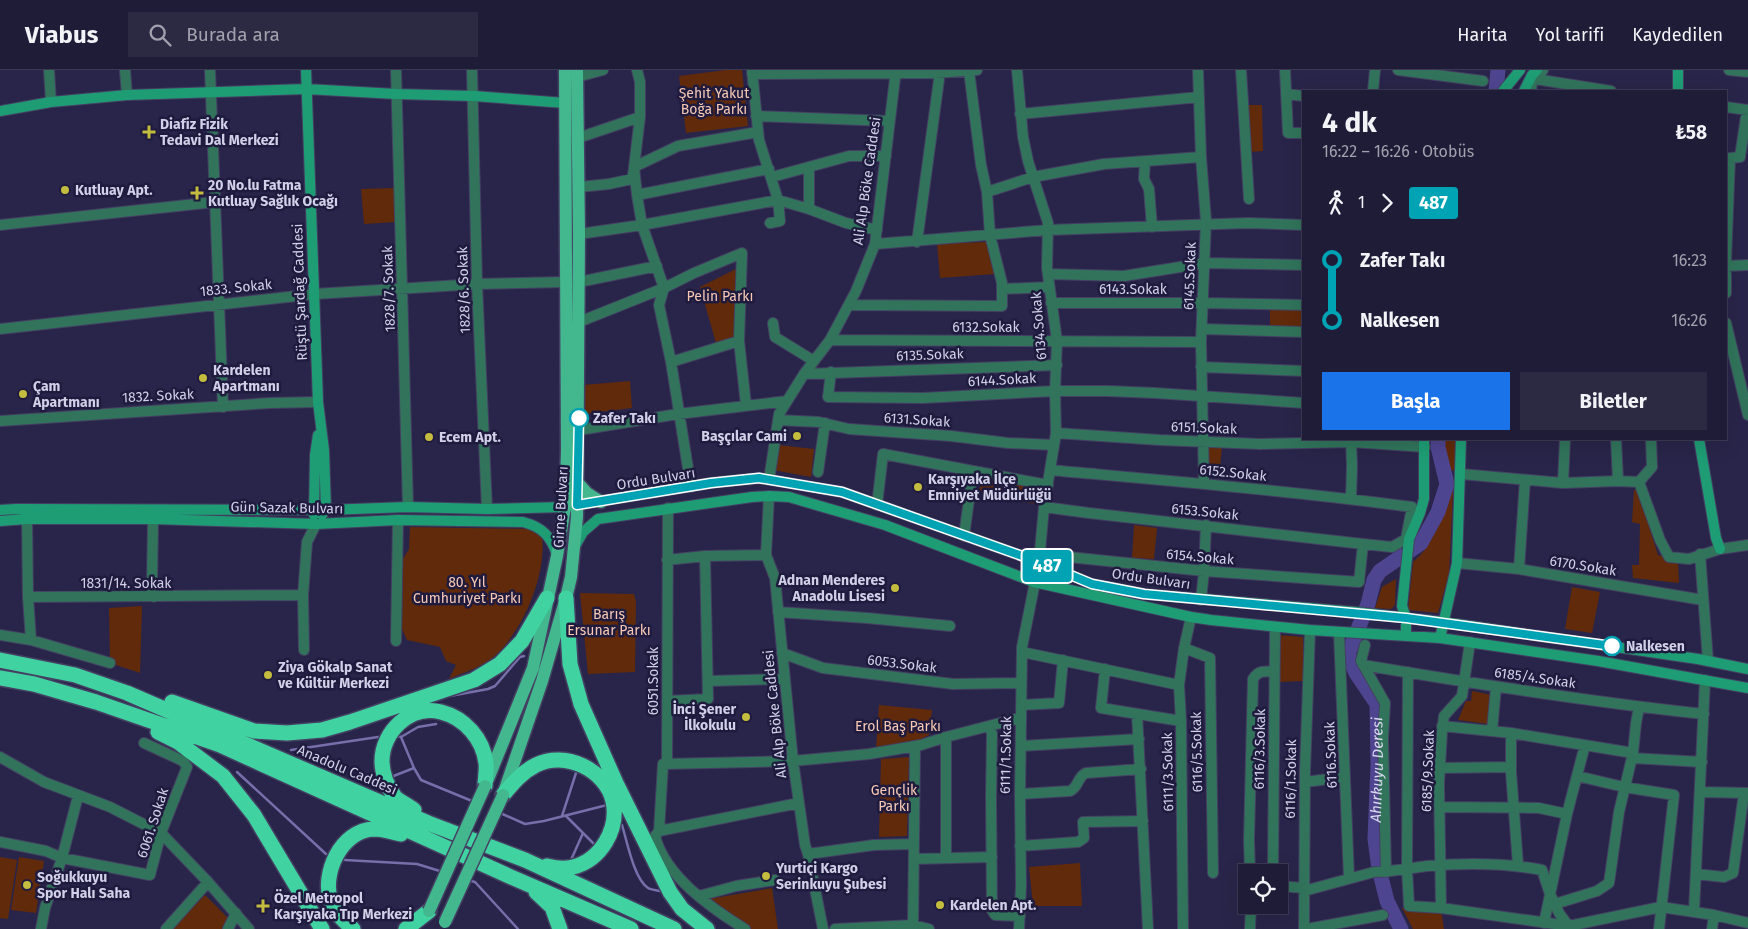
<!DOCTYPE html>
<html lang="tr">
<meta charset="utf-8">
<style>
body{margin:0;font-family:"Fira Sans",sans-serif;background:#2c2943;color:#f1f3f6;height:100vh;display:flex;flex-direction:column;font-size:19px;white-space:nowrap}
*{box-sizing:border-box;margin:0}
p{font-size:16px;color:#a1a1ae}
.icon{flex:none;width:28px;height:28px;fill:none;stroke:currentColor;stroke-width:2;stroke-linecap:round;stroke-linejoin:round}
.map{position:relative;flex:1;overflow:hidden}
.drawer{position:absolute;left:1302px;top:20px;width:425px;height:350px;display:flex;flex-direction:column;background:#1f1c38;border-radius:0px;box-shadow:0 5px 20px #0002,0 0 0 1px #3c3a53}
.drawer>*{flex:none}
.badge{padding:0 10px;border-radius:4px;font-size:18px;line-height:32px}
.fabs{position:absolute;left:1238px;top:794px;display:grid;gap:10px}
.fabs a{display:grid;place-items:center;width:50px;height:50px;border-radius:0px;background:#1f1c38;box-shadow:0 5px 20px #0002,0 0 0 1px #3c3a53;font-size:25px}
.map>.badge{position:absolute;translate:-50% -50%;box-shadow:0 0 0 2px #fff}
.legs{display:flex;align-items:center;gap:8px;height:55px;padding:0 20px;font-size:16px}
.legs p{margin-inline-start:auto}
.headline{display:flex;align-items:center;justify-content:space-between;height:85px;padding:0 20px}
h1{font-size:28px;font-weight:700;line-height:38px}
.cta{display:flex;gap:10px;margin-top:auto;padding:10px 20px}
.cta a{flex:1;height:58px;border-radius:0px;background:#1a73e8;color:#fff;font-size:20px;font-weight:700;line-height:58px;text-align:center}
.cta a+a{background:#2c2943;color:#f1f3f6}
ul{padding:0 20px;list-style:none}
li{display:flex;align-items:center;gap:18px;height:60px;font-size:19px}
li i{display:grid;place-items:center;width:8px;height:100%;margin:0 6px;background:currentColor}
li i::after{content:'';width:12px;height:12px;margin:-6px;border:4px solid;border-radius:50%;background:#1f1c38}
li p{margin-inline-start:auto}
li:first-child i{background:linear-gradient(#0000 50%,currentColor 0)}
li:last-child i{background:linear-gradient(currentColor 50%,#0000 0)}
header{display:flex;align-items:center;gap:30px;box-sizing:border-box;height:70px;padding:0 25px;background:#1f1c38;border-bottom:1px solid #3c3a53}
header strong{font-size:24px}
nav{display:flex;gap:28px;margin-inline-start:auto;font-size:18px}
.search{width:350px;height:45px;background:#2c2943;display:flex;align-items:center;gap:12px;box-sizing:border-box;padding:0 18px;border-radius:0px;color:#a1a1ae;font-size:19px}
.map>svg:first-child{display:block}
.green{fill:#612a0a}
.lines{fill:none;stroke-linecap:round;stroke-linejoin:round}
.stream{stroke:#756faa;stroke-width:2.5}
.river{stroke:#4e4590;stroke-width:15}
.street-casing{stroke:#444063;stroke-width:12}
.secondary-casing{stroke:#444063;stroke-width:12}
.primary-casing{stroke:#444063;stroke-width:15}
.highway-casing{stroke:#444063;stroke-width:18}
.street{stroke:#31745b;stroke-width:10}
.secondary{stroke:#1e9d75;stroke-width:10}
.primary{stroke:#43b78e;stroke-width:12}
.highway{stroke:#40d3a1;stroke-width:15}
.primary-bridge-casing{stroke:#444063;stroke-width:15;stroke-linecap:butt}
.primary-bridge{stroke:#43b78e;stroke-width:12}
.line-1-casing{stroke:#fff;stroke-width:11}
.line-1{stroke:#00a3b4;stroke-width:8}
.poi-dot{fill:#c4bc3e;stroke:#1f1b3f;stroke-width:2}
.stop-1-dot{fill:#fff;stroke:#00a3b4;stroke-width:2.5}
.labels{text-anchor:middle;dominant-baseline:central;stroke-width:5;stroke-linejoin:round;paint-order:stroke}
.park-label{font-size:14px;fill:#f7c9b4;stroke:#1f1b3f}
.poi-label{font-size:14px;font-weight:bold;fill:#d0d0e8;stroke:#1f1b3f;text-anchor:start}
.street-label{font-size:14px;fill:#d0d0e8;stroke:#1f1b3f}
.stop-label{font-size:14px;font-weight:bold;fill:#d0d0e8;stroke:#1f1b3f;text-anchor:start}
.water-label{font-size:15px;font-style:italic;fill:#d9d9ef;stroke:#1f1b3f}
</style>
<header>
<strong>Viabus</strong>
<div class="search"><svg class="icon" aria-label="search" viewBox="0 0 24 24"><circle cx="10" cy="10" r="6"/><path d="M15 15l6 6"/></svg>Burada ara</div>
<nav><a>Harita</a><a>Yol tarifi</a><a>Kaydedilen</a></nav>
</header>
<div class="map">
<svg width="1748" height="859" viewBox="0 0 1748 859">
<rect width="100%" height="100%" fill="#29254a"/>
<path class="green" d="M726,0H742L748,56L686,63L679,6Z
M1247,35H1262L1263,81L1249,82Z
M394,118L396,152L364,154L361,119Z
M986,172L995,204L940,208L937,174Z
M740,197L736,270L716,273L700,217Z
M1270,238L1304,240V259L1270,258Z
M630,311L632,338L583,344V315Z
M1443,369H1456L1455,401L1449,400Z
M778,375L814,379L811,407L773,400Z
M1208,376L1222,377L1219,405L1206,404Z
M983,406L1046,417L1043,435L978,424Z
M1449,417L1453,422L1449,504L1438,543L1408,540L1413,492C1434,475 1444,443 1449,417Z
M1637,419L1658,485L1678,489L1679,513L1633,508L1632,495H1639L1640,454L1632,452L1634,420Z
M1134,455L1157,458L1154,489L1132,488Z
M410,457L532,459L542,466C547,505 522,565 491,589C479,598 462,603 449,609L456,595L446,591L440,577L407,570L402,559L403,489L409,479Z
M1396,509L1395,535L1391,539L1375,538L1382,517Z
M1572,517L1600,522L1592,563L1565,559Z
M580,523L634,524L636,532L635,602L588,604Z
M142,536L140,603L110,593L109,538Z
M1278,565L1303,567V611L1280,612Z
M1472,621L1492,625L1488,654L1458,650L1466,631H1471Z
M879,635L932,640L929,665L916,672L876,679Z
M909,687L907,766L879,767L881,689Z
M0,787L17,790L8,849L0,848Z
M19,787L44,791L36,843L11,840Z
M1080,793L1082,836H1033L1029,797Z
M772,818L778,859H751L709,829Z
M205,825L228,848L222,859H172Z
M1402,838L1441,839L1444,859H1413Z"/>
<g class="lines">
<path class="stream" d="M450,626L488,619L495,616L520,587L524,586
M398,666L401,667L414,698L421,710L472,731
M401,667L418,657L436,654
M291,680L378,667
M237,702L326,784
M391,707L414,698
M498,742L525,754L544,751L607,735
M562,746L576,703
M566,746L595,775
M622,755C627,771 634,809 648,818C651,820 657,820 660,821
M345,790L417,794L443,802
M571,790L583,763
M467,810L475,812L518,859"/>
<g class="river">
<path d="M1496,21L1498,0"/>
<path id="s1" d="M1401,859L1387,831L1379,799L1375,769L1378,694L1377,634L1356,603L1348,584L1368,534L1374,510L1380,501L1421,473L1438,442L1447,414L1438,377V369"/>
</g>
<g class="street-casing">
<path id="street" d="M49,0L51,32
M125,0L127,25
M210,0L223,337
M396,0L408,437
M472,0L477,214L487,439
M637,0L640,12V47L634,97L637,125L642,155L664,218
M752,0L759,70L778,130L780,151L770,153
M1017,0L1023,67L1028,91L1048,153L1047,198L1057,271L1055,321L1056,363L1044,437L1039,492L1022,577L1020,724L1021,816L1019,859
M1198,0L1201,87L1206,151L1201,272L1204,413
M1241,0L1249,129
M1285,0L1288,63H1304
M1398,0L1483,11
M1729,0L1748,2
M752,4L936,3L977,0
M577,7L603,0
M1535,9L1611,21
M1373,21L1375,0
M1531,21L1532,13L1543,0
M1286,24L1304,26
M1726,37L1748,40
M1020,44L1199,27
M756,46L889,51
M578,68L640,47
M1145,91L1144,109L1149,119L1152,157
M634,97L678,76L758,62
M772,107L849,86H886
M579,117L609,114L632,109L634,99
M987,122L1033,107L1104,94L1201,87
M637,125L769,99
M809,139V98
M0,155L215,132
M579,164L642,155L778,130L809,139L846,153L877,160
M917,172L940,2
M875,174L1048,160L1248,153L1304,155
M1726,191L1730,88L1740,87L1747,40
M1726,196L1748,195
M1048,204L1124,206L1205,193L1304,195
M1726,204V223
M579,212L657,196
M664,218L659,235L671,292L691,417
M1002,219L1049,217
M1051,233H1203L1304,235
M849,235L1002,236V213L990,165L987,122L981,95L969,1
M579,252L664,218L694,203L742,183L739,271L746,335
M773,253L775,267L814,291
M1726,253L1748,345
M0,259L315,224L477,214L566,212
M1202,259L1304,262
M830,270L1201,272
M671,292L739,271
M1201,297L1304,301
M831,302L828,327L923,328L1055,321H1108L1155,323L1304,333
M804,304L1057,295
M778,350L819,352L849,359L951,366L1008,373L1054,375
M0,351L270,333L318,332
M579,360L678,344L787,331
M1056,363L1160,370L1260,374L1352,372L1425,377
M1616,369L1618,411
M818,402L825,353
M1461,404L1563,413L1618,411L1639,412
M769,410L779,344L804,304L830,270L856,221L875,174L896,0
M1639,412L1660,470L1669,487L1689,489L1720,479L1748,475
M1639,412L1652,397L1651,369
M1563,413L1565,369
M769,426L766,485L775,508L793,691L805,775L808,784L823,859
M1351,428L1352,396L1351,369
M877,435L883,384L1048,415
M1044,437L1089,443L1363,474
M27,449L28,527L303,525
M153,449L152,517L154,527
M964,466L973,401
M1040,484L1204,501L1359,512L1363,474L1392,477L1406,469L1412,437C1292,421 1171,411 1050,400
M1700,484L1708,591
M667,490L705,486L766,485
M1457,493L1519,499L1703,530
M1519,499L1525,410
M28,527L31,570
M1201,530L1204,501L1206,455
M778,542L867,548L950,556
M1339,562L1349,808
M0,565L31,570L110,593
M396,571L398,450
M1365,575L1361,591L1385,633L1383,669L1386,802
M1184,578L1210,588L1213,803
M304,580L303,525L307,472L316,454
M1022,582L1179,615
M782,583L823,598L953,614L1021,613
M1363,595C1476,614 1590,632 1704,644
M1105,599L1101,638L1181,651
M1408,602L1407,798L1409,836L1441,838L1569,856L1661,837L1714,845L1748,853
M708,611L785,609
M667,631L708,629L705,486
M1021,635L1059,633L1063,590
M1137,644L1148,859
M990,656L992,664L991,727L992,840L995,845L1020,846
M1442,656L1511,663L1633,683
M1492,661L1496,617
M1511,663V702L1518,795
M1021,676L1139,669
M0,687L44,712L110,737L161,763L208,812L249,859
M1632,688L1702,692
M667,694L668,438
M1440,698L1511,697
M1577,706L1624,717L1674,725L1659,859
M1305,712L1345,707
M1701,722L1748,723
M1020,724L1070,721C1079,717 1077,707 1086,703L1141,699
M1440,737L1539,738L1567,744
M659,761L799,733
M0,772L46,781L62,788L150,805L161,763L187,697L183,691L144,673
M1020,776L1078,772L1084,768L1083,752L1143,751
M808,784L874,775L913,774
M946,788V667
M914,789L992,787
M1250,802L1249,770L1253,609C1258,600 1265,601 1274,602
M1273,802L1275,557
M1696,804L1724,807L1733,803L1744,723
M1279,816L1304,818
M1304,821L1374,802C1392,802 1409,798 1427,796C1465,793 1505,793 1542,800L1550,824L1559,843L1570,858
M699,826L736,816L775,810
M1555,834L1597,821L1609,813L1619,742L1633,683L1636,653L1639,637
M1441,838L1439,713L1442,662L1444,646L1462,626L1470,572
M1694,841L1705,610
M1544,853L1567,744L1585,675
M41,859L45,838L62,788L78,726
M166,859L208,812
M228,859L236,843
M745,859C711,838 665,806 655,766L659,761L663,694L793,691L869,684L921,675L946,667L1020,648
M835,859L913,855L929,859
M913,859L915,676
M1183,859L1181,651L1179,615L1184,578L1191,547
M1250,859L1251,835
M1304,859L1305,701L1310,560
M1307,859L1383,845
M1712,859L1714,845"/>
</g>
<g class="secondary-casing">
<path id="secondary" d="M306,0L318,332L324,380L326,440L322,445
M1503,21L1520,0
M1524,21L1532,5L1537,0
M1678,21V0
M0,41L51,32L127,25L306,19L396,24L474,26L565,33
M1699,369L1716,468L1720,479
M0,440L16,439L326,440L408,437L487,439L565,437L711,413L759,408L842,422L1039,492L1092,514L1144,524L1356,542L1443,552L1698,589L1748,599
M314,445L315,385L318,365
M0,451L27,449H153L316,454L398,450L523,452C542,457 551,466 557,485
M575,476L583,462L598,449L752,427L769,426L789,427L885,455L1034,512L1191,547L1211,550L1310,560L1440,568L1598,591L1748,618
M1406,565V548L1402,536L1409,469L1420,443L1424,429V369
M1440,568L1457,493L1461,369"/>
</g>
<g class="primary-casing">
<path id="primary" d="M577,412L587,423L601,432
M488,709L533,598L557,486L565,437L567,381L565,0
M504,722L542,611L566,528L571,507L577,447L579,164L577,0"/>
</g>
<g class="highway-casing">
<path id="highway" d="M566,528L570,594L581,634L616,713L670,822L682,839L707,859
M0,590L75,605L127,623L428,753L525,790L674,859
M0,608L34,614L96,632L220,675L511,807L631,859
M172,632L254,661L287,663L322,660L350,652L474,610L500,594L522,571L547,528
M158,662L178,672L223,706L254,745L322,859
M503,725C513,713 522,702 536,695C565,680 606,700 613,731C619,759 601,790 573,797C565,799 555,798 547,796
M414,740C408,735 400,732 395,727C387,717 382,703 382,691C382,662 410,634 441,642C465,648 483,669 486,693C487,700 485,709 485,716
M536,822L552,837L560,859
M353,859C344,851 335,843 331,832C321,804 341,760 374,759C383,759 392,762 401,764
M406,859L429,841"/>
</g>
<use href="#street" class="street"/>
<use href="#secondary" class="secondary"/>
<use href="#primary" class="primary"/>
<use href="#highway" class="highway"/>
<g class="primary-bridge-casing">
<path id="primary-bridge" d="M429,841L485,716
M445,852L503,725"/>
</g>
<use href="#primary-bridge" class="primary-bridge"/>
</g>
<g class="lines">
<g class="line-1-casing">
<path id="line-1" d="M579,348L577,435L711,413L759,408L842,422L1039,492L1092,514L1144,524L1406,548L1612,576"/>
</g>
<use href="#line-1" class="line-1"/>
</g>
<g class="poi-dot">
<path d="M146.5 54.5h5v5h5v5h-5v5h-5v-5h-5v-5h5z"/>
<circle cx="65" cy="120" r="5"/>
<path d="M194.5 115.5h5v5h5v5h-5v5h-5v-5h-5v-5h5z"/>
<circle cx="203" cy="308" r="5"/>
<circle cx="23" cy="324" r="5"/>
<circle cx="797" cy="366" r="5"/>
<circle cx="429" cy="367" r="5"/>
<circle cx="918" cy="417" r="5"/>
<circle cx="895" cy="518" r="5"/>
<circle cx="268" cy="605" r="5"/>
<circle cx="746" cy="647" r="5"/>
<circle cx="766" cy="806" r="5"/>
<circle cx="27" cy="815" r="5"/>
<circle cx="940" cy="835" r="5"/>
<path d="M260.5 828.5h5v5h5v5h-5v5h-5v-5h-5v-5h5z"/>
</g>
<g class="stop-1-dot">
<circle cx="579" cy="348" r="9"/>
<circle cx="1612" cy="576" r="9"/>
</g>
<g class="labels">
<g class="park-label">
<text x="714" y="23">Şehit Yakut<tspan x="714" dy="16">Boğa Parkı</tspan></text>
<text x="720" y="226">Pelin Parkı</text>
<text x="467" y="512">80. Yıl<tspan x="467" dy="16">Cumhuriyet Parkı</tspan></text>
<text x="609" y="544">Barış<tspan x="609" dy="16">Ersunar Parkı</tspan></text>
<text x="898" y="656">Erol Baş Parkı</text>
<text x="894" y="720">Gençlik<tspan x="894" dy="16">Parkı</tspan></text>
</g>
<g class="poi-label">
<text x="160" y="54">Diafiz Fizik<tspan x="160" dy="16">Tedavi Dal Merkezi</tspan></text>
<text x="208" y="115">20 No.lu Fatma<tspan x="208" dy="16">Kutluay Sağlık Ocağı</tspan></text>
<text x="75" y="120">Kutluay Apt.</text>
<text x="213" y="300">Kardelen<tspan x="213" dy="16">Apartmanı</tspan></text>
<text x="33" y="316">Çam<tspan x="33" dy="16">Apartmanı</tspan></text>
<text x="787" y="366" text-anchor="end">Başçılar Cami</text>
<text x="439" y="367">Ecem Apt.</text>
<text x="928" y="409">Karşıyaka İlçe<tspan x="928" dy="16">Emniyet Müdürlüğü</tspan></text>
<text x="885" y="510" text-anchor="end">Adnan Menderes<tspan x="885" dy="16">Anadolu Lisesi</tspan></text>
<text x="278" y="597">Ziya Gökalp Sanat<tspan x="278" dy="16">ve Kültür Merkezi</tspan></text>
<text x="736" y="639" text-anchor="end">İnci Şener<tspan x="736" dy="16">İlkokulu</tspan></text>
<text x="776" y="798">Yurtiçi Kargo<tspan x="776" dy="16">Serinkuyu Şubesi</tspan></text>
<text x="37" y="807">Soğukkuyu<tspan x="37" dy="16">Spor Halı Saha</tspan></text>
<text x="274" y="828">Özel Metropol<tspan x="274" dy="16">Karşıyaka Tıp Merkezi</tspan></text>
<text x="950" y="835">Kardelen Apt.</text>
</g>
<g class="street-label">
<text transform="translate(867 111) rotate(-82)">Ali Alp Böke Caddesi</text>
<text transform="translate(1190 206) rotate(-88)">6145.Sokak</text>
<text transform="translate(236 218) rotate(-6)">1833. Sokak</text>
<text transform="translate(389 219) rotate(-92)">1828/7. Sokak</text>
<text x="1133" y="219">6143.Sokak</text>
<text transform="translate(464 220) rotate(-92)">1828/6. Sokak</text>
<text transform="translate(300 222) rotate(-92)">Rüştü Şardağ Caddesi</text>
<text transform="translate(1039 256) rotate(-95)">6134.Sokak</text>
<text x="986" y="257">6132.Sokak</text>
<text transform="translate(930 285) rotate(-2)">6135.Sokak</text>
<text transform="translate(1002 310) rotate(-3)">6144.Sokak</text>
<text transform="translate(158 326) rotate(-3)">1832. Sokak</text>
<text transform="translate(917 350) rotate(4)">6131.Sokak</text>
<text transform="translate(1204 358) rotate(2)">6151.Sokak</text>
<text transform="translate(1233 403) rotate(6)">6152.Sokak</text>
<text transform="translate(656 409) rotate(-9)">Ordu Bulvarı</text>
<text transform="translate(561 437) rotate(-87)">Girne Bulvarı</text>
<text transform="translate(287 438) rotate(1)">Gün Sazak Bulvarı</text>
<text transform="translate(1205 442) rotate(6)">6153.Sokak</text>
<text transform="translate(1200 487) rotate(5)">6154.Sokak</text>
<text transform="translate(1583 496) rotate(9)">6170.Sokak</text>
<text transform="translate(1151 509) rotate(8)">Ordu Bulvarı</text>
<text x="126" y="513">1831/14. Sokak</text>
<text transform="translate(902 594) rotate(7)">6053.Sokak</text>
<text transform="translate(1535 608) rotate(8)">6185/4.Sokak</text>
<text transform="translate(653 611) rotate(-90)">6051.Sokak</text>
<text transform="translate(775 644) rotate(-96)">Ali Alp Böke Caddesi</text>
<text transform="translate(1260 679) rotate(-89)">6116/3.Sokak</text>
<text transform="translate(1197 682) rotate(-91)">6116/5.Sokak</text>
<text transform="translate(1006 685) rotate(-89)">6111/1.Sokak</text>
<text transform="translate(1331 685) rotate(-92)">6116.Sokak</text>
<text transform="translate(347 700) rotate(23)">Anadolu Caddesi</text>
<text transform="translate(1428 701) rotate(-88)">6185/9.Sokak</text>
<text transform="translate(1168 702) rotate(-91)">6111/3.Sokak</text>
<text transform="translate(1291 709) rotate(-89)">6116/1.Sokak</text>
<text transform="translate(153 753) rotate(-72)">6061. Sokak</text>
</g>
<g class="stop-label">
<text x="593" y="348">Zafer Takı</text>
<text x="1626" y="576">Nalkesen</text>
</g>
<g class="water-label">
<text stroke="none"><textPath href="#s1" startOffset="164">Ahırkuyu Deresi</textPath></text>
</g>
</g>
</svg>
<div class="fabs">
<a><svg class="icon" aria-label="locate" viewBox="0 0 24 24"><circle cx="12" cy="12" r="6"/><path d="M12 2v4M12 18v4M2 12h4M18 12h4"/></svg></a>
</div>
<b class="badge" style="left:1047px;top:496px;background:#00a3b4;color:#fff">487</b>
<section class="drawer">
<div class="headline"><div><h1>4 dk</h1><p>16:22 – 16:26 · Otobüs</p></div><b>₺58</b></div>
<div class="legs"><svg class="icon" aria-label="walk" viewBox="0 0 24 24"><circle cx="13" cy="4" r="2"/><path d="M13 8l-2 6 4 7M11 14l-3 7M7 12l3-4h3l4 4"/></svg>1<svg class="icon" aria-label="forward" viewBox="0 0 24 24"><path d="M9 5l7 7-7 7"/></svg><b class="badge" style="background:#00a3b4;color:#fff">487</b></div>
<ul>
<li><i style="color:#00a3b4"></i><b>Zafer Takı</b><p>16:23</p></li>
<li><i style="color:#00a3b4"></i><b>Nalkesen</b><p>16:26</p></li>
</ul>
<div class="cta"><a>Başla</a><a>Biletler</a></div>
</section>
</div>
